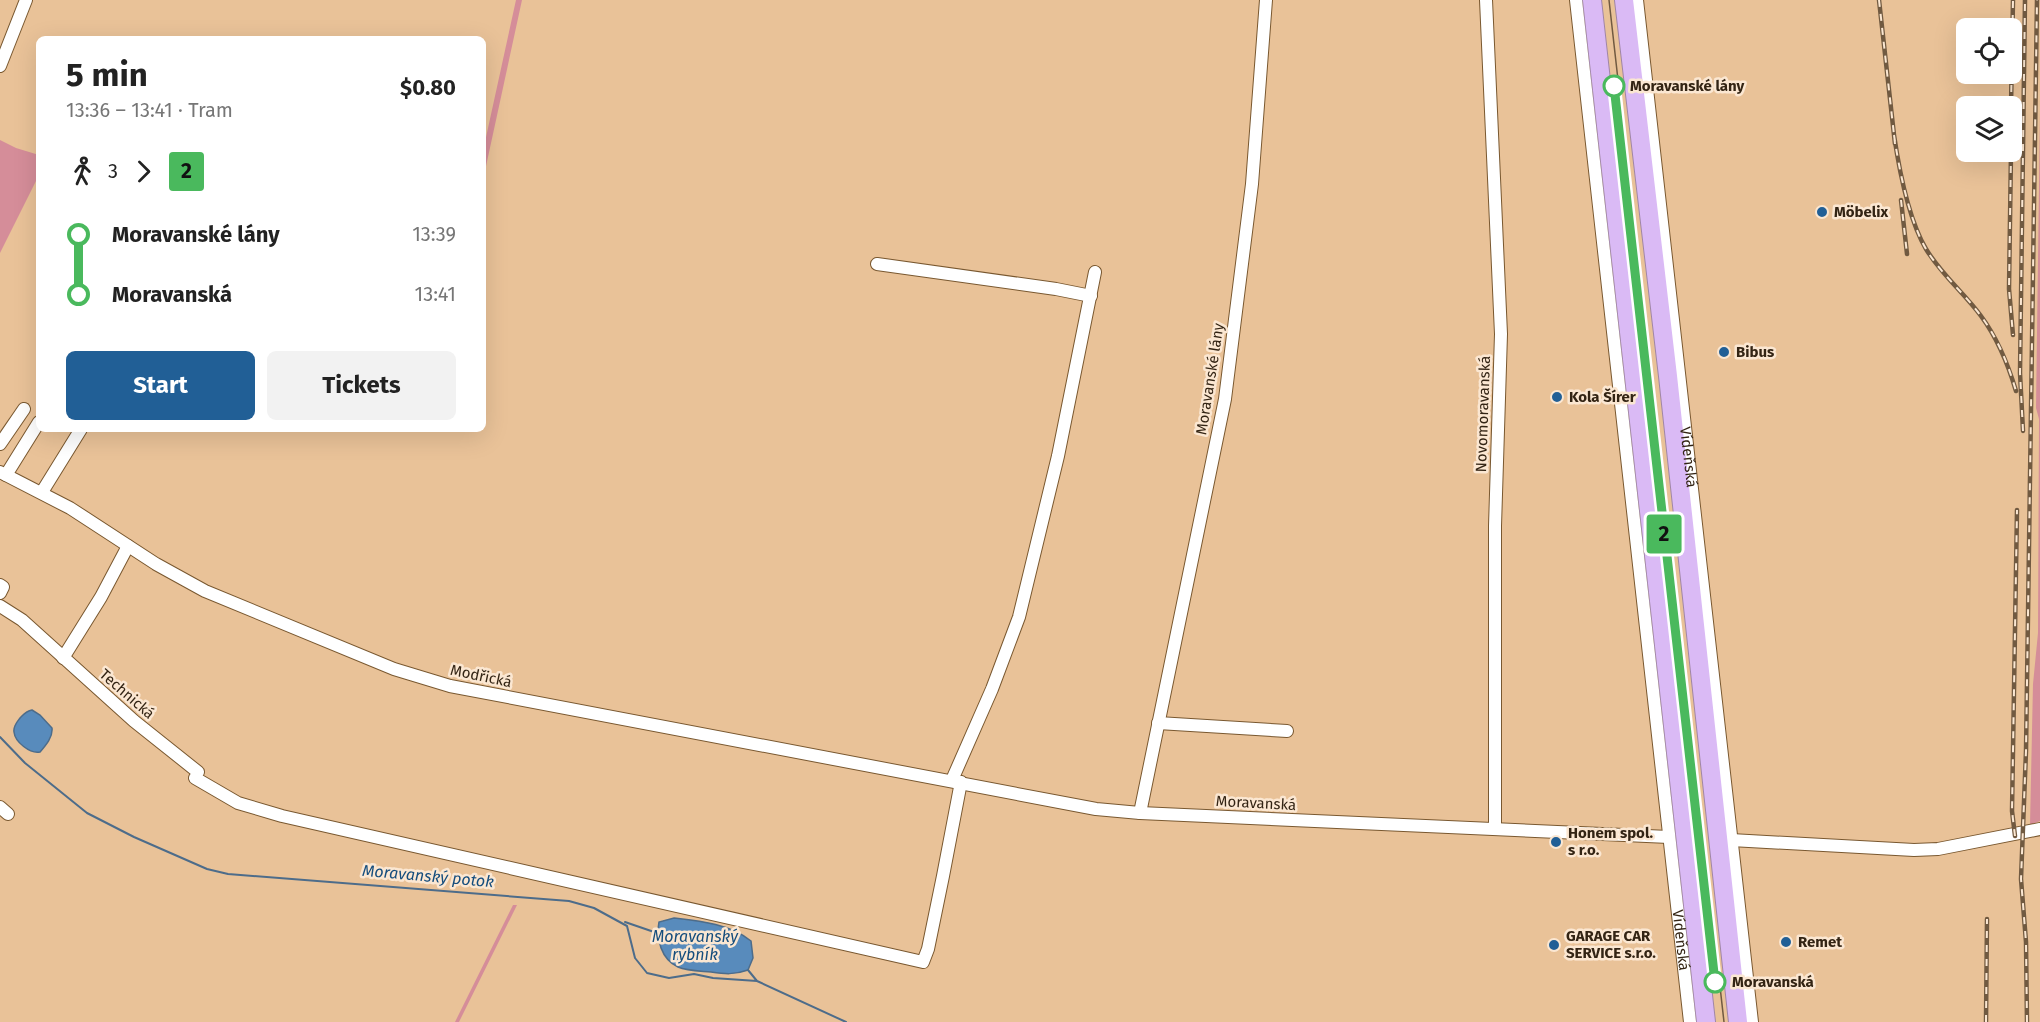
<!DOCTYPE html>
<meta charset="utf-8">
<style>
body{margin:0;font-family:"Fira Sans",sans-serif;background:#f2f2f2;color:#222;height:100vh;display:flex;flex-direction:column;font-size:22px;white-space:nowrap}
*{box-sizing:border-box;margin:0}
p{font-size:20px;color:#767676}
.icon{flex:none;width:33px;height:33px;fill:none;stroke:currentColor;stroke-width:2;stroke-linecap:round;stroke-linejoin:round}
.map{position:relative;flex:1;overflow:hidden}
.drawer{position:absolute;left:36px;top:36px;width:450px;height:396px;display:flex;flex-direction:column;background:#fff;border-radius:9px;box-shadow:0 6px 24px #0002}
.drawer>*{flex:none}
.badge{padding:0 12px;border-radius:4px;font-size:21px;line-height:39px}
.buttons{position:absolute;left:1956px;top:18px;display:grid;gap:12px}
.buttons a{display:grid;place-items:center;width:66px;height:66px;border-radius:9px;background:#fff;box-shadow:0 6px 24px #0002;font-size:30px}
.map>.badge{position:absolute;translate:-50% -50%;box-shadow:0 0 0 3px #fff}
.legs{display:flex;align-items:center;gap:9px;height:66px;padding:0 30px;font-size:20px}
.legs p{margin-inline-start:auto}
.head{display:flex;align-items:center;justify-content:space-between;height:102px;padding:0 30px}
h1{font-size:33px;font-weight:700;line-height:45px}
.primary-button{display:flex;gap:12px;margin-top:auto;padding:12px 30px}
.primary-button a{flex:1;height:69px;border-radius:9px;background:#215f96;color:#fff;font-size:24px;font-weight:700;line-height:69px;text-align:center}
.primary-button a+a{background:#f2f2f2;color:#222}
ul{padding:0 30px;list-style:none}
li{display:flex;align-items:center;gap:21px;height:60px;font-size:22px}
li i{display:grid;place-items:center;width:9px;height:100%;margin:0 8px;background:currentColor}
li i::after{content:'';width:15px;height:15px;margin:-8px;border:4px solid;border-radius:50%;background:#fff}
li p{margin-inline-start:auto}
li:first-child i{background:linear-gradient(#0000 50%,currentColor 0)}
li:last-child i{background:linear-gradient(currentColor 50%,#0000 0)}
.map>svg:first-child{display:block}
.green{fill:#d58d99}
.water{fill:#588bbc;stroke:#4d6c8a;stroke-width:1.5}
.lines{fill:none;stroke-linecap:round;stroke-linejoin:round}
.stream{stroke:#4d6c8a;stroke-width:2}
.minor-casing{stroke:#795830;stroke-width:14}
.highway-casing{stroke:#a086a6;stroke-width:20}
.minor{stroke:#fff;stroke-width:12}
.highway{stroke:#dabaf5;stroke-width:18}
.tram{stroke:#715a41;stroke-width:1.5}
.rail-casing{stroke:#715a41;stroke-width:4.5}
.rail{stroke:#fbe7d2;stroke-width:2;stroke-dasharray:7;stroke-linecap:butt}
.line-1-casing{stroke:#fff;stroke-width:14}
.line-1{stroke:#4ab95d;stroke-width:9}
.stop-1-dot{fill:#fff;stroke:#4ab95d;stroke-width:3}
.poi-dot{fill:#215f96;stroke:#fbe7d2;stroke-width:2}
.labels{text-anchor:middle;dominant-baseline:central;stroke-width:5;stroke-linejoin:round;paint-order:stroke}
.stop-label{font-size:15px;font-weight:bold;fill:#332414;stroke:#fbe7d2;text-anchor:start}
.poi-label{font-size:15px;font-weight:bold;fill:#332414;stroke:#fbe7d2;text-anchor:start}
.street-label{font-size:15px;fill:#332414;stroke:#fbe7d2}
.water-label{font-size:16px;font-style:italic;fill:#154d7d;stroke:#fbe7d2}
</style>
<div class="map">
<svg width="2040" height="1022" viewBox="0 0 2040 1022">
<rect width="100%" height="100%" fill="#e9c298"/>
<path class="green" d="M516,0H522L483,180V151Z
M2040,112V821L2030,825L2033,684L2038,633L2039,419L2036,408Z
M0,140L16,148L39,155V175L0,253Z
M513,905H517L459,1022H455Z"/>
<path class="water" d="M32,710L40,715L52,728C53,737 46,745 40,752C30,754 15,742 14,732C13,726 17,722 20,718C24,714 26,711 32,710Z
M674,918C700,921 730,924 751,941L753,958L748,970C734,975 725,974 711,972C701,971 687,971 678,967C661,959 656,939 659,922Z"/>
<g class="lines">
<path class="stream" d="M0,737L25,763L87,813L134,837L207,869L228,874L569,901L594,908L627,926L635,958L647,973L669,978L694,974L713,978L757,981L846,1022
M625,922L657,933
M748,970L757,981"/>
<g class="minor-casing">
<g id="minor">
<path d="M1486,0L1501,334L1495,526V829"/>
<path id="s1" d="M1576,0L1690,1022"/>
<path id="s2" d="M1637,0L1752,1022"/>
<path d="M0,66L26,0"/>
<path d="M877,264L1056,289L1091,296"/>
<path d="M0,444L24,409"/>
<path d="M0,472L70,508L156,564L205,591L394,669L450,686L1096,809L1140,813L1669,837"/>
<path d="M6,475L39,422"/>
<path d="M42,492L81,429"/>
<path d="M0,585L3,587L0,593"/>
<path d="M0,606L22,620L134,721L198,772"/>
<path d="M63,658L101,597L128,546"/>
<path d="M1158,723L1287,731"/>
<path d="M195,778L238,803L282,816L923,962L928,949L943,876L961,782"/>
<path d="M952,780L992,689L1019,617L1058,456L1095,272"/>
<path d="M0,807L8,814"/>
<path d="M1140,813L1225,399L1252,184L1266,0"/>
<path d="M1731,840L1914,850L1938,849L2040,829"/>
</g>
</g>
<g class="highway-casing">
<path id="highway" d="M1592,0L1706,1022
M1624,0L1668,376L1738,1022"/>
</g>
<use href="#minor" class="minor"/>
<use href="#highway" class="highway"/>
<path class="tram" d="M1609,0L1724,1022"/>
<g class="rail-casing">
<path id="rail" d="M1879,0L1895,144
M2011,106L2013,0
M1894,135C1899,169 1909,220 1926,249C1941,274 1964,293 1981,316C1998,339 2008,364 2016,391
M2011,152L2009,289L2013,335
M1901,200L1907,254
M2023,431L2020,373L2025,0
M2015,836L2012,811L2017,510
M1986,1022L1987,919
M2027,1022L2026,942L2021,879L2026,751L2037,0"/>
</g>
<use href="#rail" class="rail"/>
</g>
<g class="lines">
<g class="line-1-casing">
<path id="line-1" d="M1614,86L1715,982"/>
</g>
<use href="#line-1" class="line-1"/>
</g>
<g class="stop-1-dot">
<circle cx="1614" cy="86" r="10"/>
<circle cx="1715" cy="982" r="10"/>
</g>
<g class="poi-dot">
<circle cx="1822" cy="212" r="6"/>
<circle cx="1724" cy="352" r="6"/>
<circle cx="1557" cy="397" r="6"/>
<circle cx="1556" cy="842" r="6"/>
<circle cx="1786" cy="942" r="6"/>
<circle cx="1554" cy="945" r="6"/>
</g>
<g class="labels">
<g class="stop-label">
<text x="1630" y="86">Moravanské lány</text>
<text x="1732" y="982">Moravanská</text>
</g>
<g class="poi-label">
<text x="1834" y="212">Möbelix</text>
<text x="1736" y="352">Bibus</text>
<text x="1569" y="397">Kola Šírer</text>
<text x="1568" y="833">Honem spol.<tspan x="1568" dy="17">s r.o.</tspan></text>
<text x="1566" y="936">GARAGE CAR<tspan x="1566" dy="17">SERVICE s.r.o.</tspan></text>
<text x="1798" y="942">Remet</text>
</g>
<g class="street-label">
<text transform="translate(1210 379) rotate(-81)">Moravanské lány</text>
<text transform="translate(1483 414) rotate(-88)">Novomoravanská</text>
<text stroke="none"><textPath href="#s2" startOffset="460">Vídeňská</textPath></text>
<text transform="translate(481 676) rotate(12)">Modřická</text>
<text transform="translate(127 694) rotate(41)">Technická</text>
<text transform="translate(1256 803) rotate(3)">Moravanská</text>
<text stroke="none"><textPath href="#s1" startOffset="946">Vídeňská</textPath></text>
</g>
<g class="water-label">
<text transform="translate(428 876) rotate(5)">Moravanský potok</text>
<text x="695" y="936">Moravanský<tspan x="695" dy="18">rybník</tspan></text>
</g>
</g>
</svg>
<div class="buttons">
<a><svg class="icon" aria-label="locate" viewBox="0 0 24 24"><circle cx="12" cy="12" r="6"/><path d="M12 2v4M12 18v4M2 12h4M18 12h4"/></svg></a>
<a><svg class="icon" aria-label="layers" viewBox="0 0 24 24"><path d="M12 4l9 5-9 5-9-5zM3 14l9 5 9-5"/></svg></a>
</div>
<b class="badge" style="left:1664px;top:534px;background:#4ab95d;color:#111">2</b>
<section class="drawer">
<div class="head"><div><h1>5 min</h1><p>13:36 – 13:41 · Tram</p></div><b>$0.80</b></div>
<div class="legs"><svg class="icon" aria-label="walk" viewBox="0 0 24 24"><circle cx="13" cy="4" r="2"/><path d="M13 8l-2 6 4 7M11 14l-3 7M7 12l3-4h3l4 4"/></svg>3<svg class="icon" aria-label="forward" viewBox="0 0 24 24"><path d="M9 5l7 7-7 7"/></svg><b class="badge" style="background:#4ab95d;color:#111">2</b></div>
<ul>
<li><i style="color:#4ab95d"></i><b>Moravanské lány</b><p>13:39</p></li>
<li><i style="color:#4ab95d"></i><b>Moravanská</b><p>13:41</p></li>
</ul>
<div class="primary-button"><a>Start</a><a>Tickets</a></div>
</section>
</div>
